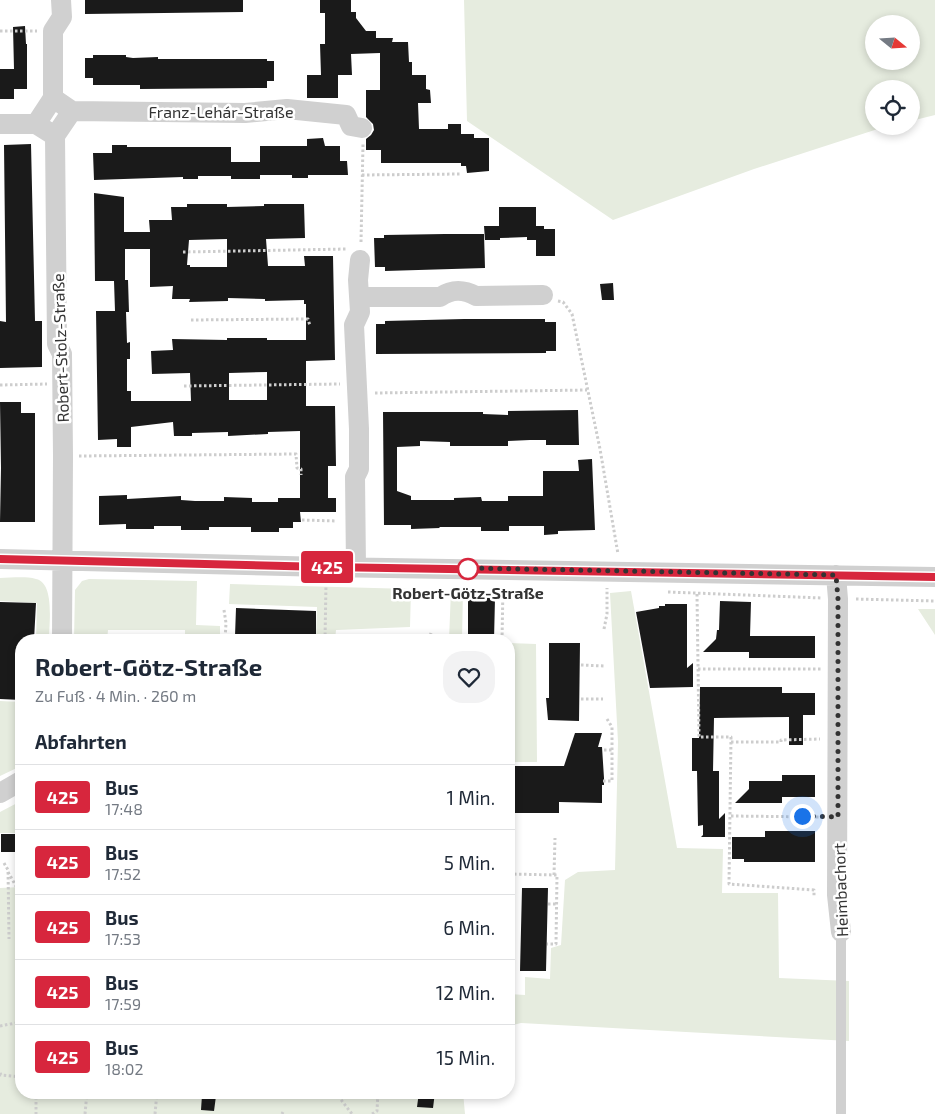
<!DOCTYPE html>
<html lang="de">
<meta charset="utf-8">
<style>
body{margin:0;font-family:"Exo 2",sans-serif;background:#f2f2f3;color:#1f2937;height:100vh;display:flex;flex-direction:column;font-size:19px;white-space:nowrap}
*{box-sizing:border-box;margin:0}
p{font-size:16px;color:#747a83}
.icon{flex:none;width:28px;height:28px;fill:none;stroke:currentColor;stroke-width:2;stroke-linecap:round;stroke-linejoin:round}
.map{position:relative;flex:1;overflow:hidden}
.sheet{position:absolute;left:15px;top:634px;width:500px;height:465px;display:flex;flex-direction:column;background:#fff;border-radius:20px;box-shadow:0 2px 8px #0003}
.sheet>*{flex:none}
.badge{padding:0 10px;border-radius:4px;font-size:18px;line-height:32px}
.needle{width:32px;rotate:108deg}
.controls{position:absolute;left:865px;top:15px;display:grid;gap:10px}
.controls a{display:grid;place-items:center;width:55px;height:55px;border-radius:50%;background:#fff;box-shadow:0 2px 8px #0003;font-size:25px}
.you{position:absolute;width:25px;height:25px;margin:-12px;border:4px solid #fff;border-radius:50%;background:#1a73e8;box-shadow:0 0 0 8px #1a73e833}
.map>.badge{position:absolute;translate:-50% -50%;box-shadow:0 0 0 2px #fff}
h2{padding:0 20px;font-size:19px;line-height:45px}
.round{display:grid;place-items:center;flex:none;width:52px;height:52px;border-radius:20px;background:#f2f2f3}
.head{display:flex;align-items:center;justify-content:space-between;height:85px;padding:0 20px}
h1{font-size:24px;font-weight:700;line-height:38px}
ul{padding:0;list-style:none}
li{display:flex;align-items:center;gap:15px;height:65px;padding:0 20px;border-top:1px solid #e0e1e3}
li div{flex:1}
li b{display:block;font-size:19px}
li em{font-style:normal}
li .badge{min-width:55px;font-weight:700;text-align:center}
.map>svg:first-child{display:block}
.green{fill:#e6ecdf;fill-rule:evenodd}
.building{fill:#1a1a1a;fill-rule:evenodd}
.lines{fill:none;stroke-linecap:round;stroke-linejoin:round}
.path{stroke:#cdcdcd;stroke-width:3;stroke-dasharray:2.5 2.5;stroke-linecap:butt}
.lane{stroke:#d0d0d0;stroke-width:10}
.street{stroke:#d0d0d0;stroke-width:20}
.line-casing{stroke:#fff;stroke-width:11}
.line{stroke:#d7263d;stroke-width:8}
.walk{stroke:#333;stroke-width:5;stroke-dasharray:0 9}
.stop-dot{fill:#fff;stroke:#d7263d;stroke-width:2.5}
.labels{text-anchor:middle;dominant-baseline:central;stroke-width:5;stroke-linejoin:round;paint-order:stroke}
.street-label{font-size:16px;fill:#333;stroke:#fff}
.stop-label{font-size:16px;font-weight:bold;fill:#333;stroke:#fff}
</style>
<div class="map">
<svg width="935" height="1114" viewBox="0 0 935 1114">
<rect width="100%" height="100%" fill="#fff"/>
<path class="green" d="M464,0H935V115L911,121V89H874V126H887L754,169L613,220L467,121ZM874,24H911V61H874Z
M0,578C11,578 25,576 36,579C55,583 49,624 49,640H36L37,603L0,601Z
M89,579L197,581L196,625L220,626V640H185V630H108L107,640H74L75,590L82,581Z
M230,584L411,589L410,627L336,630L335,640H316L317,607L229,604Z
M451,590H463L462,640H449Z
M631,591L677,848L723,849L722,893H778L779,978L849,981V1041L521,1023L509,1026V994L525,995V977L550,979L551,948L561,945L565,880L578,872L615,870L618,742L610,593Z
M918,609H935V635Z
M509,643L536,644L537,762H512L509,769Z
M0,701L21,702V766L0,776Z
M21,801V833H0V812Z
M21,887V1092H463L465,1114H0V888Z
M509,891H514L513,955L509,954Z"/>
<path class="building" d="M85,0H243V12L85,14Z
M320,0H351V12H356V18L366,31H376V38H393L392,42H408L409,62H412V75H426V89L430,90L431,103H418L419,129H448V124H461V134H474V138H489V171L467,173L466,166H461V163H381V150H366V139L371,135L374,130L373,124L366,117V90H380V53L351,54L352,75H338V98H307V75H321L320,44H325V13H320Z
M25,26L26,44H27V89H14V99H0V69H14L13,27Z
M93,55H126V57L133,58L158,57V59H267V61H274V81H267V88L140,89V85H93V78H85V58H93Z
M323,138L325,146H340V161H347L348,175H308V178H292V175H260V179H231V176H198V179H183V177L94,180L93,153H112V145H127V147H231V162H260V146H307V139Z
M31,144L35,321H42V367L0,368V321L6,322L4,145Z
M94,193L124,197V232H150L149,220H172L171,207H187V204H227V207L264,206V204H304L305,238L266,239L268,266H305L304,256H333L335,360L306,361V406H335L336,466H328V498H336V512H300L301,522H293V528H279V532H251V527H209V530H181V526H154V529H126V524L99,525V496L127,495V499L181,496V500L195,501H224V497L252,498V502H278V498H300V431L268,432V434L228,436V432L192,433V436H174L173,422L131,427V447H117V439L98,440L96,311H115L114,281H95ZM227,239V267H190V265H187L189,240ZM125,249H150V287L173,286L172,299H190L189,302L228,301V298L265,299V301L304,300V304H306V340H267V338H227V340L172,339L173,350L151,351L152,374L190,373L191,401H131V391H127V359H130V342L127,343L126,312H129L128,280H125ZM267,372V400H229V373Z
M499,207H536V226H544V229H555V256H536V240H527V237L500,238V240H485L484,226H499Z
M445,234H484L485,268L385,271V267H375L374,238H384V235Z
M613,283L614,300H602L600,284Z
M464,319H545V322H556V351H546V353L376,354V324H385V321Z
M0,402H21V413H35V522H0L1,468Z
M578,410L579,445H546V440H530L508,441V446H450V442L420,441V446L397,447V491L411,496V500H454V498L481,497L482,501H508V496H543V471H579L578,460L592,459L595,530L558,531V534L544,535V526H509V531H481V527H439L440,528L411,529V525H384L383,412H483V414L508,415V411Z
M468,597L495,598L494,640H468Z
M720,601L751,602L750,636H815V658H749V652H703L716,639L717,630H719Z
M0,602L36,603L34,640H21V700L0,699Z
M665,604H687V668L693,663V687L650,688L636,612L659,608V606H665Z
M236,608L316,611V638L235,636Z
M549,643H580L579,721L548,720L546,698H549Z
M700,687H782V693H815V715H803V745H789V717L714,718L713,771H719V819L725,813V837H701L703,835V825L698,826L697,771H692V738H699Z
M575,733H602L598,747H602L604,778V785H602V803L559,802V813H510L511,766H564Z
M782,775H815V797H782V803H735L749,789V781H782Z
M765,831H815V862H744V859H732V837H765Z
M1,834H21V852H1Z
M522,888H548L546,971H520Z
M419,1092H435L433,1108L417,1107Z
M202,1095L216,1096L214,1111L201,1110Z"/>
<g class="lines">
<path class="path" d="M0,31H37
M362,175L460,174
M361,242L363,144
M183,252L347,249
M558,301L563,302L572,314L600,449L618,554
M191,320L308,319L310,326
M0,385L47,384
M184,386L340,384
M375,393L587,390
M79,456L296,454L297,468L301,469V475
M302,520L337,521
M668,592L822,598
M697,594L699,737H731L729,884L814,890V897
M856,599L935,601
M224,610L226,623L225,640
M604,629L607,614V588
M325,640L326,583
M429,640L431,633
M502,640L503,586
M581,665L604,666
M698,669H822
M581,699H603
M731,742H781V740L820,739
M604,750H612
M603,781H612V727L607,719
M731,816L819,817
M4,863L8,870L9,939
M8,872L21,895
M509,874L557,875L556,944H547
M554,875L555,838
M548,904H556
M0,1026L21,1022
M0,1073L1,1075L21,1077
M36,1092V1114
M335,1092L352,1114
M85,1114L87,1092
M155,1114L157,1092
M282,1114L283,1112
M372,1114L377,1111L378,1092"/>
<path class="lane" d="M841,1114V932"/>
<path class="street" d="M53,98L72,111L55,136L57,344L62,354L63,456L62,640
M72,111L245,113L287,109L346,115L351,126L362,128
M0,124H36
M55,136L36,124L53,98V31L62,17L61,0
M359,297H440C452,289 463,289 476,296L543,295
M0,559L326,567L935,577
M356,567L355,477L359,469V429L354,325L360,312L358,280L360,260
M836,575L838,599L837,895L841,932
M0,793L21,781"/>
</g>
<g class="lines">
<g class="line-casing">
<path id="line" d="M0,559L326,567L935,577"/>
</g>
<use href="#line" class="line"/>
<path class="walk" d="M468,569L466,568L836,575L838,599V817L802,816"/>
</g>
<circle class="stop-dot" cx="468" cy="569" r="10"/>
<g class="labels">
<g class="street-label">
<text x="221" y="111">Franz-Lehár-Straße</text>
<text transform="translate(60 348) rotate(-92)">Robert-Stolz-Straße</text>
<text transform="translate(840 890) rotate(-92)">Heimbachort</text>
</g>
<g class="stop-label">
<text x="468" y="592">Robert-Götz-Straße</text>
</g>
</g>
</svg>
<div class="controls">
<a><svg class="needle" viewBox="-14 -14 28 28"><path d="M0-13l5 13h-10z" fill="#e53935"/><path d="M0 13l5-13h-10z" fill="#747a83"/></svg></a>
<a><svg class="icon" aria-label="locate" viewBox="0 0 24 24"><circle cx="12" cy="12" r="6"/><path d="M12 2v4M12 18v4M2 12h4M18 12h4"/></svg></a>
</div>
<div class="you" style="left:802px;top:816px"></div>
<b class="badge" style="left:327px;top:567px;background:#d7263d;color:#fff">425</b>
<section class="sheet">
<div class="head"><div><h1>Robert-Götz-Straße</h1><p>Zu Fuß · 4 Min. · 260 m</p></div><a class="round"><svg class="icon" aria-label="heart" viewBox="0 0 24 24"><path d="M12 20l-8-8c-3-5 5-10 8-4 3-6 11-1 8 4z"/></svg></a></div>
<h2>Abfahrten</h2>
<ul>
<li><span class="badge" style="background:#d7263d;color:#fff">425</span><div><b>Bus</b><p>17:48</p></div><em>1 Min.</em></li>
<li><span class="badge" style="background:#d7263d;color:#fff">425</span><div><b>Bus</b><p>17:52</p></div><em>5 Min.</em></li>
<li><span class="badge" style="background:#d7263d;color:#fff">425</span><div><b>Bus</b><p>17:53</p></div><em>6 Min.</em></li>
<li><span class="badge" style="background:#d7263d;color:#fff">425</span><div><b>Bus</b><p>17:59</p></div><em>12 Min.</em></li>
<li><span class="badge" style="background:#d7263d;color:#fff">425</span><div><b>Bus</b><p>18:02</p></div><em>15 Min.</em></li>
</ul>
</section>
</div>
